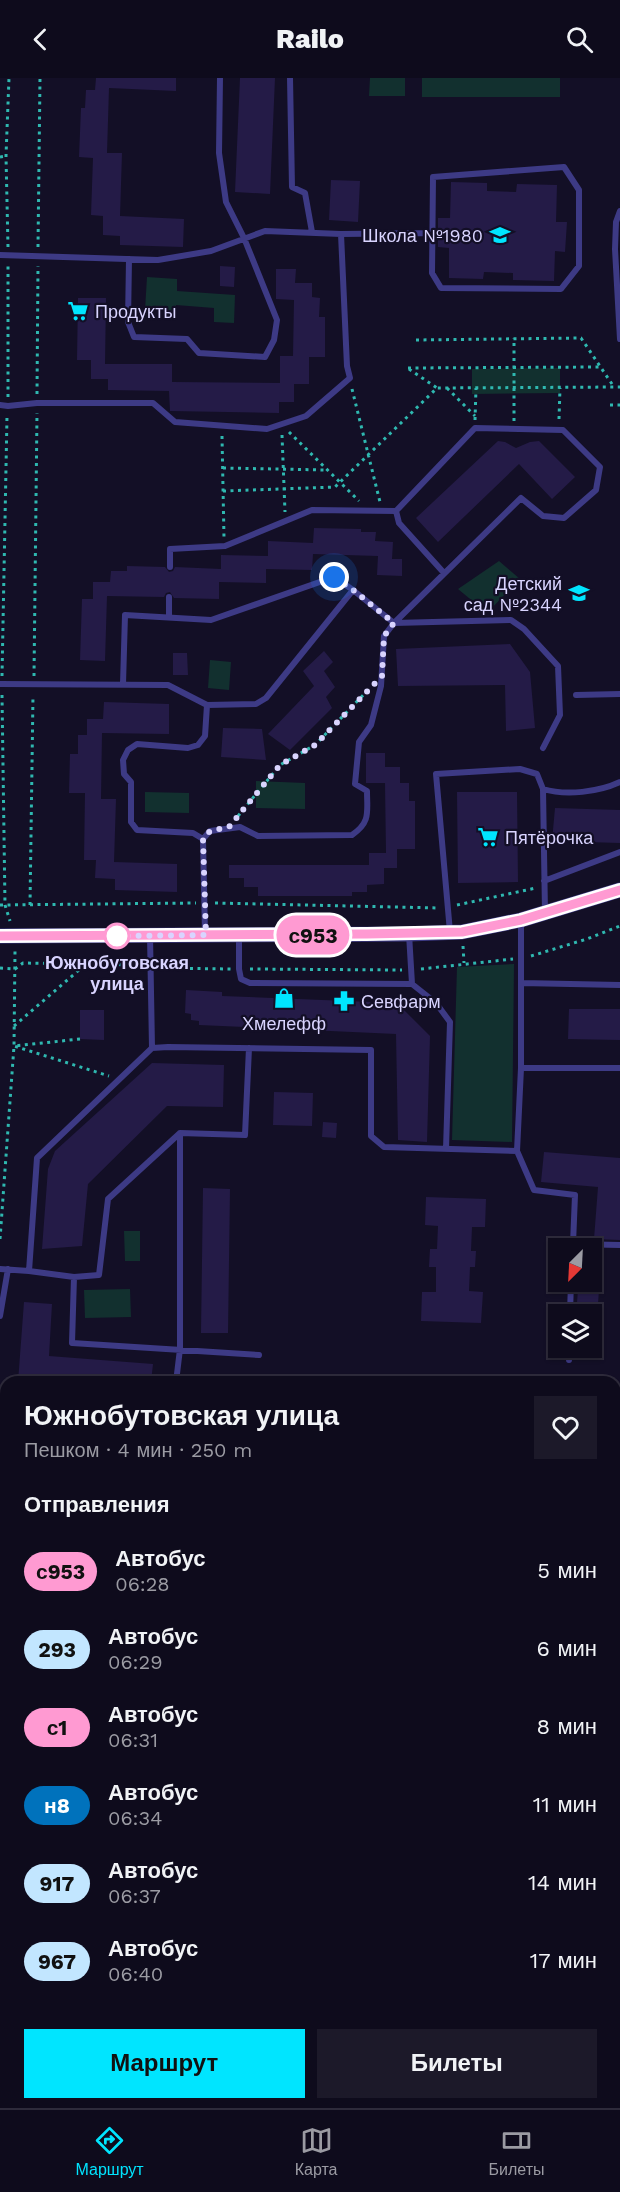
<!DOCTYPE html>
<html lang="ru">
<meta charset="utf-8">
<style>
body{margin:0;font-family:"Work Sans",sans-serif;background:#1c1929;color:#f1f3f6;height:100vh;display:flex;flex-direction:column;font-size:22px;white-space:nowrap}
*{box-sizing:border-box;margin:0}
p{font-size:20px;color:#9b9ba3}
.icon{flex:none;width:33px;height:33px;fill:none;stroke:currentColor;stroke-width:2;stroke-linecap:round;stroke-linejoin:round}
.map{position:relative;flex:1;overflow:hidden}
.details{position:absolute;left:0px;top:1298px;width:621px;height:734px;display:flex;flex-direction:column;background:#0e0b1c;border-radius:18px 18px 0 0;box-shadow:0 2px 4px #0004,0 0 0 2px #2e2b3b}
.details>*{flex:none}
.badge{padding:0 12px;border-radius:20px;font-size:21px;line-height:39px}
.needle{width:39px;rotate:204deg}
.controls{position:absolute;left:548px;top:1160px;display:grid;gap:12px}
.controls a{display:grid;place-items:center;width:54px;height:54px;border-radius:0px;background:#0e0b1c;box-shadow:0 2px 4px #0004,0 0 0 2px #2e2b3b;font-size:30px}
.you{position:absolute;width:30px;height:30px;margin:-15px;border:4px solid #fff;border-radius:50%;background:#1a73e8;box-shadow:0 0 0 9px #1a73e833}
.map>.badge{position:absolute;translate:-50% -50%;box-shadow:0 0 0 3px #fff}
h2{padding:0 24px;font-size:22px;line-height:54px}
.round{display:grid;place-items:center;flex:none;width:63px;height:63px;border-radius:0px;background:#1c1929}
.overview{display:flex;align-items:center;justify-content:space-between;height:102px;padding:0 24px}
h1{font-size:28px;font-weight:800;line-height:45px}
.button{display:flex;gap:12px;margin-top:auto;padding:12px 24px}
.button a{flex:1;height:69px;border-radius:0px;background:#00e5ff;color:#111;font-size:24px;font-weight:800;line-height:69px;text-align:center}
.button a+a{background:#1c1929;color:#f1f3f6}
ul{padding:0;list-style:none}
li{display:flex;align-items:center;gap:18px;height:78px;padding:0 24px}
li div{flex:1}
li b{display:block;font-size:22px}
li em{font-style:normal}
li .badge{min-width:66px;font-weight:700;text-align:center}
header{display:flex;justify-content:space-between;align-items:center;height:78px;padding:0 24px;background:#0e0b1c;font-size:27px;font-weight:800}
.dock{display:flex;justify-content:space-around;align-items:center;height:84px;border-top:2px solid #2e2b3b;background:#0e0b1c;font-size:16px;color:#9b9ba3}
.dock a{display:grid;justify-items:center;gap:3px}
.dock .active{color:#00e5ff}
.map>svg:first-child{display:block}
.green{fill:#12302f}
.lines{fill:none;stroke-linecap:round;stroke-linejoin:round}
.river{stroke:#0c2248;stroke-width:27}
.building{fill:#241b47}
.path{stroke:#2fb8b0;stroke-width:3;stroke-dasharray:3 4.5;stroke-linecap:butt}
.service{stroke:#3d3a85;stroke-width:6}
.tertiary{stroke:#3d3a85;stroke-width:15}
.rail-casing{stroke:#00e5ff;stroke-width:7}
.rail{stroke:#130f26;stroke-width:4.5;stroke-dasharray:14;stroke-linecap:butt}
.line-casing{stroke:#fff;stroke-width:14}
.line{stroke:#ff9ad2;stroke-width:9}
.walk{stroke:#d9d4ff;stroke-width:6;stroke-dasharray:0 10.8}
.stop-dot{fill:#fff;stroke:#ff9ad2;stroke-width:3}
.labels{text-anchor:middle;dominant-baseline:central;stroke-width:4.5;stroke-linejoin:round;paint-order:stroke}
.poi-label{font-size:18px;fill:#d9d4ff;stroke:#130f26;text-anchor:start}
.stop-label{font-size:18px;font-weight:bold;fill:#d9d4ff;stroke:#130f26}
</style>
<header><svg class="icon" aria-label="back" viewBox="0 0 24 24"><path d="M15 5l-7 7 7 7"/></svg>Railo<svg class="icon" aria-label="search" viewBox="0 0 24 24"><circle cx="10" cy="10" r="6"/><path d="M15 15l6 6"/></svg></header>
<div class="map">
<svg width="620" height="2030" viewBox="0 0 620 2030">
<rect width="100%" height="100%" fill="#130f26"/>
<path class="green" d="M370,0H405V18H369Z
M422,0H560V19H422Z
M147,199L177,201V213L235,217L234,245L214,244V230L176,227V234L145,232Z
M560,290V315L472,316V291Z
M499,483L520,501L487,535L458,511Z
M210,582L231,584L229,612L208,610Z
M256,703L305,705V731L256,730Z
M145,714L189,715V735L145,734Z
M514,886L512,1064L452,1062L457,889Z
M124,1153H140V1183H125Z
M130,1211L131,1239L85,1240L84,1212Z
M620,1358V1825H615V1362Z
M0,1361H6V1414L0,1411Z
M6,1588V1842L0,1843V1602Z
M615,1884H620V2030H0V1912L6,1911V2025H615Z"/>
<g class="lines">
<path class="river" d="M615,1660L620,1654
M0,1784L6,1783"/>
</g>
<path class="building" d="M96,0H176V13L109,10L107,75H122L120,138L184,141L183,169L120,167V158L103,157V138L91,137L93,80L79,79L81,30H85L86,12H95Z
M240,0H275L270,116L235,114Z
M331,102L360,103L358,144L329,142Z
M451,104L487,105V113L516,114L517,106L557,107L556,144H567L565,174L555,173L554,203L513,202V195L484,194L483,201L449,200V170L438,169V140H450Z
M220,188L235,189L234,209L220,208Z
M276,191H296L295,205H312V219L320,220L319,239H325V279H309V306H294V324H279V335L170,333L169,313L108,312V301H91V282H77L78,220H106L105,286H172V304L280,305V278H293L294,222L276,221Z
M498,363L505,364L516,370L530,364L539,363L575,399L552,421L519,386L438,464L416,440Z
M314,450L361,451V454H376L375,463L393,464L392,481H402V498L377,497L378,478L313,476L312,492L266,491V505L219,504V521L174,520L170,514L166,515L164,519L107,518L105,583L80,582L82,521H93V504H110L111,493H127V488L165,489L169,494L173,493L175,489L221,491V477L268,478V463L313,465Z
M510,566L530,594L535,650L506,653L505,607L398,608L396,571Z
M324,573L333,584L324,593L335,609L326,619L332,630L290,672L268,656L314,608L303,593Z
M173,575H187L188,597H173Z
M104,624L169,626V656L102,655L101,721H116L114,784L177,786V814L115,812V801L95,800L96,782H84L85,715H69L70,676H78V657H87V641H103Z
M223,650L262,651L266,682L221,679Z
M366,675H385V689H400V705H409V723H415V771H397V790H384V806L367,807V814H352V818H258V809H244V800H229V787H369V775H386L385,705H366Z
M457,714H517L518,804L458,805Z
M555,730L620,732V765L552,763Z
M186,912L222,914V918L397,925L430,958L427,1064L398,1062L396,956L199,947V943L191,942V936L185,935Z
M569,931H620V962L568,961Z
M80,932H104V962L80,961Z
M152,985L224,987L223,1029L167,1028L88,1106L82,1168L42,1171L48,1091L55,1073Z
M274,1014L313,1015L312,1048L273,1047Z
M323,1044L337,1045L336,1060L322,1059Z
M544,1074L620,1080V1162L594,1161L598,1109L541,1104Z
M203,1110L230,1111L228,1255H201Z
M426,1119L486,1121L485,1149H472L471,1173H476L475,1189H470L469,1213L483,1214L481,1245L421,1243L422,1214H436V1189H429L430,1171H437L438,1148L425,1147Z
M578,1211L599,1212L598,1226L577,1225Z
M24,1224L52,1226L49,1278L153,1286L151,1304H18Z"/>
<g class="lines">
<path class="path" d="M0,79L6,78
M8,169L6,78L9,0
M38,169L40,0
M416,262L581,260L614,309
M408,290L600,289
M409,291L437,310
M447,310L475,338
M352,311L380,424
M37,316L38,188
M8,319V188
M610,327H620
M559,341L560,310
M475,342L476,310
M514,343V260
M289,354L359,423
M282,357L285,434
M222,358L224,460
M223,390L326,392
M223,413L335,409L437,310L620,309
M2,598L7,338
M34,598L37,335
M2,617L5,827L10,843
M238,738L280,687L315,667L370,610
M215,825L439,830
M0,827L196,825
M30,827L33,617
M457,827L536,810
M463,868L464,885
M531,878L587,861L620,848
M0,890L15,891L23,885L142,887
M160,890L231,891
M250,891L402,892
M421,891L513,881
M14,948L86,886
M80,961L14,968L109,998
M0,1161L14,968L15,873
M615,1426L620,1424
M615,1453H620
M615,1668L620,1672
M0,1680L6,1675
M615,1689L620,1688
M615,1725H620
M0,1726L6,1706
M0,1744L6,1741
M615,1759H620
M615,1924H620
M0,1981L6,1982
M84,2025L87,2030
M558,2025L563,2030
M108,2030L119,2025"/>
<path class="service" d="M290,0L292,109L305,115L312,154
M564,89L579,112V188L561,211L441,210L432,195L433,99Z
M620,133L616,144L615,171L620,261
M341,156L432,155
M0,177L158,182L211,173L265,153L341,156L347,288L350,300L306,338L267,351L175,344L153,325H37L8,328L0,327
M129,181L128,244L134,259L187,261L199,275L265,279L274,262L277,242L244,160L226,124L219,75L220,0
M396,433L399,445L444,495
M170,489V471L225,468L312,432L396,433L475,350L563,352L600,389L596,412L564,440L543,438L521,420L394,545L353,512
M169,539V519
M0,606L168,607L207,627L256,626L266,620L353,512L334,499L211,542L125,537L123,606
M576,617L620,616
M543,711C566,718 599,714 620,704
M203,761L210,753L240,749L258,758L352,757C371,744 367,734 367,713L355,706L359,664L371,647L381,608L384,558L394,545L511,542L524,551L558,588L560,637L543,670
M544,803L620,774
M521,844V990H620
M450,854L436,696L520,691L537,696L543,711L545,835
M205,856L203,761L193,755L137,752L131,744V704L124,696L123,682L128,672L137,666L188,670L198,667L205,658L207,627
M150,857L152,970
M239,857V891L241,901L250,905L412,906L409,856
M521,905L620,907
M412,906L436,925L450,944L446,1071
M517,1073L534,1112L575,1117L573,1166L620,1167
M0,1191L29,1193L37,1080L152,970L168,969L371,972V1058L384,1069L517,1073L521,990
M29,1193L74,1199L99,1197L108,1121L180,1055L245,1057L249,970
M74,1199L72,1265L259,1277
M570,1236L571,1203
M0,1238L8,1191
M569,1282V1269
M176,1304L180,1271V1055
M0,1318L6,1319
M615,1835H620
M0,1856H6"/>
<path class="tertiary" d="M0,858L409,856L462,854L521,842L620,812"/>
<g class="rail-casing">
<path id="rail" d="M615,1858H620
M615,1867L620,1868
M0,1872H6
M0,1899L6,1898"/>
</g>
<use href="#rail" class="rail"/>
</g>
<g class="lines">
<g class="line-casing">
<path id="line" d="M0,858L367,856L462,854L521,842L620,812"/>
</g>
<use href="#line" class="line"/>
<path class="walk" d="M117,858L206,857L203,761L210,753L229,749L280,687L315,667L382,598L384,558L394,545L353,512L334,499"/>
</g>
<defs>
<g id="school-bare" transform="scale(1.62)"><path d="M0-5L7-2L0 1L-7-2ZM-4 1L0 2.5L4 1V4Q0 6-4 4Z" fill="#00e5ff" stroke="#130f26" stroke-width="2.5" paint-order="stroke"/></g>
<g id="supermarket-bare" transform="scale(1.62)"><path d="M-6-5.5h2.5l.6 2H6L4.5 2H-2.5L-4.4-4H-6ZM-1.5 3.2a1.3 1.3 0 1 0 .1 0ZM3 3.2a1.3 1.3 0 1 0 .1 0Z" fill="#00e5ff" stroke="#130f26" stroke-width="2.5" paint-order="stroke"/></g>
<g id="shop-bare" transform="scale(1.62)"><path d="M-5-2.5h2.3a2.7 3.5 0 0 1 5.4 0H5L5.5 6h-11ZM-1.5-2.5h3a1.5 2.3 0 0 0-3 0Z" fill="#00e5ff" stroke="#130f26" stroke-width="2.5" paint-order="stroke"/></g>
<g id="pharmacy-bare" transform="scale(1.62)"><path d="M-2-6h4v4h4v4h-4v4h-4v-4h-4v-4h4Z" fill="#00e5ff" stroke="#130f26" stroke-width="2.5" paint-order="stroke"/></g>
</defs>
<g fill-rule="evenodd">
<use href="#school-bare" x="500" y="157"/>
<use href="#supermarket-bare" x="78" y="233"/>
<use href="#school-bare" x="579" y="515"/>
<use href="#supermarket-bare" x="488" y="759"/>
<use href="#shop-bare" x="284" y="920"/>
<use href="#pharmacy-bare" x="344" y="923"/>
</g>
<circle class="stop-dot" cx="117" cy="858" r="12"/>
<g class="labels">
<g class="poi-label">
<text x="483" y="157" text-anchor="end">Школа №1980</text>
<text x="95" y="233">Продукты</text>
<text x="562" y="505" text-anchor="end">Детский<tspan x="562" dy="21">сад №2344</tspan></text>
<text x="505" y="759">Пятёрочка</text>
<text x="361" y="923">Севфарм</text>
<text x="284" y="945" text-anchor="middle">Хмелефф</text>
</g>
<g class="stop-label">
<text x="117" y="884">Южнобутовская<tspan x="117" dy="21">улица</tspan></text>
</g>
</g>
</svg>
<div class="controls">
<a><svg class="needle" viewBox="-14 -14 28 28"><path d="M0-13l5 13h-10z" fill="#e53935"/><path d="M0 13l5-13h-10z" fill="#9b9ba3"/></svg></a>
<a><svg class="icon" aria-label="layers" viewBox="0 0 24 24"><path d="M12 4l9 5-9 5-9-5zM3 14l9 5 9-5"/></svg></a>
</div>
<div class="you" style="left:334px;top:499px"></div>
<b class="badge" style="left:313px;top:857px;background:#ff9ad2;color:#111">с953</b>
<section class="details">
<div class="overview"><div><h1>Южнобутовская улица</h1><p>Пешком · 4 мин · 250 m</p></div><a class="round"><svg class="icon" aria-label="heart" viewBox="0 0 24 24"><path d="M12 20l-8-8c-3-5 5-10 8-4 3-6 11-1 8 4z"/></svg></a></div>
<h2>Отправления</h2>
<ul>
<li><span class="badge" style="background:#ff9ad2;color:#111">с953</span><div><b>Автобус</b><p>06:28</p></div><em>5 мин</em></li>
<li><span class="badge" style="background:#c2e6ff;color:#111">293</span><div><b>Автобус</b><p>06:29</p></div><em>6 мин</em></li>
<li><span class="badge" style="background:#ff9ad2;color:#111">с1</span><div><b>Автобус</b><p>06:31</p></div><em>8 мин</em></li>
<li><span class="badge" style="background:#0072bc;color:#fff">н8</span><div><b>Автобус</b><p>06:34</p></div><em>11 мин</em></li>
<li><span class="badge" style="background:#c2e6ff;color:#111">917</span><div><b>Автобус</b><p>06:37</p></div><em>14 мин</em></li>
<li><span class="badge" style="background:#c2e6ff;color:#111">967</span><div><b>Автобус</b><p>06:40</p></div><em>17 мин</em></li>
</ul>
<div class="button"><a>Маршрут</a><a>Билеты</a></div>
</section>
</div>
<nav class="dock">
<a class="active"><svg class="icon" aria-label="directions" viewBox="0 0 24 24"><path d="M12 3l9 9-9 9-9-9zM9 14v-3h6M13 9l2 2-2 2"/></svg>Маршрут</a>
<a><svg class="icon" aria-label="map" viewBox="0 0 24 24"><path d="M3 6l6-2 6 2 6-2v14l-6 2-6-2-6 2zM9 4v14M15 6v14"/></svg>Карта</a>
<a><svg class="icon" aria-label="tickets" viewBox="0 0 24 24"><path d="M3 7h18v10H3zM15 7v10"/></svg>Билеты</a>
</nav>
